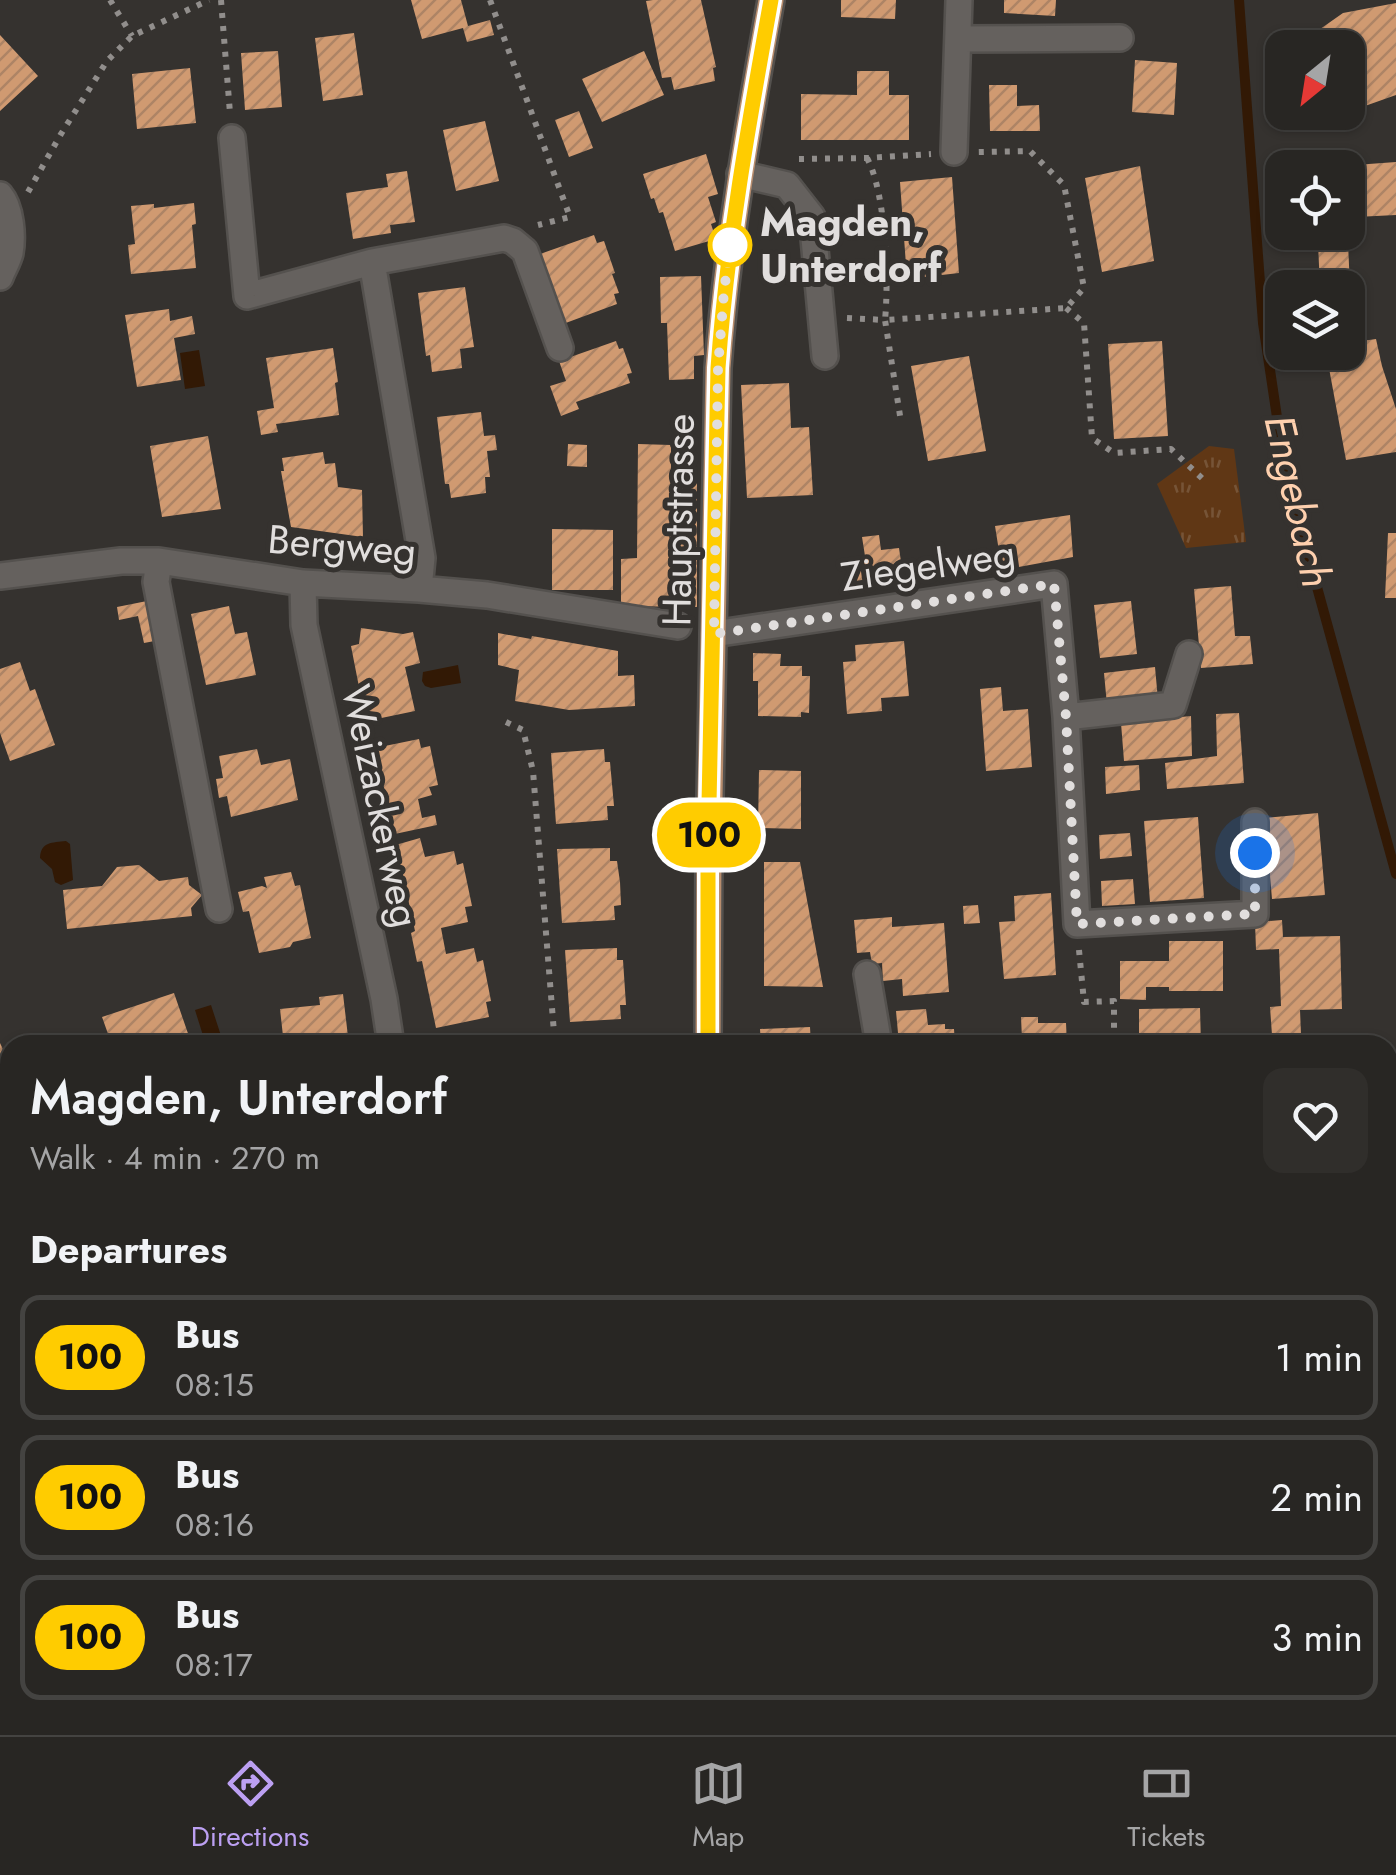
<!DOCTYPE html>
<meta charset="utf-8">
<style>
body{margin:0;font-family:Jost,sans-serif;background:#302e2b;color:#f1f3f6;height:100vh;display:flex;flex-direction:column;font-size:38px;white-space:nowrap}
*{box-sizing:border-box;margin:0}
p{font-size:32px;color:#a5a5a6}
.icon{flex:none;width:55px;height:55px;fill:none;stroke:currentColor;stroke-width:2;stroke-linecap:round;stroke-linejoin:round}
.map{position:relative;flex:1;overflow:hidden}
.details{position:absolute;left:0px;top:1035px;width:1398px;height:700px;display:flex;flex-direction:column;background:#282623;border-radius:30px 30px 0 0;box-shadow:0 2px 8px #0004,0 0 0 2px #444341}
.details>*{flex:none}
.badge{padding:0 20px;border-radius:32px;font-size:35px;line-height:65px}
.needle{width:65px;rotate:210deg}
.buttons{position:absolute;left:1265px;top:30px;display:grid;gap:20px}
.buttons a{display:grid;place-items:center;width:100px;height:100px;border-radius:20px;background:#282623;box-shadow:0 2px 8px #0004,0 0 0 2px #444341;font-size:50px}
.you{position:absolute;width:50px;height:50px;margin:-25px;border:8px solid #fff;border-radius:50%;background:#1a73e8;box-shadow:0 0 0 15px #1a73e833}
.map>.badge{position:absolute;translate:-50% -50%;box-shadow:0 0 0 5px #fff}
h2{padding:0 30px;font-size:38px;line-height:90px}
.round{display:grid;place-items:center;flex:none;width:105px;height:105px;border-radius:20px;background:#302e2b}
.summary{display:flex;align-items:center;justify-content:space-between;height:170px;padding:0 30px}
h1{font-size:48px;font-weight:600;line-height:75px}
ul{padding:0;list-style:none}
li{display:flex;align-items:center;gap:30px;height:125px;margin:0 20px 15px;padding:0 10px;border:5px solid #444341;border-radius:20px}
li div{flex:1}
li b{display:block;font-size:38px}
li em{font-style:normal}
li .badge{min-width:110px;font-weight:700;text-align:center}
.menu{display:flex;justify-content:space-around;align-items:center;height:140px;border-top:2px solid #444341;background:#282623;font-size:28px;color:#a5a5a6}
.menu a{display:grid;justify-items:center;gap:5px}
.menu .active{color:#bca0f2}
.map>svg:first-child{display:block}
.grass{fill:url(#grass-dots)}
.park{fill:url(#park-tufts)}
.water{fill:#321905}
.lines{fill:none;stroke-linecap:round;stroke-linejoin:round}
.stream{stroke:#321905;stroke-width:10}
.building{fill:url(#building-hatch)}
.minor-casing{stroke:#54514e;stroke-width:30}
.major-casing{stroke:#54514e;stroke-width:30}
.path{stroke:#918e8c;stroke-width:6;stroke-dasharray:5 8;stroke-linecap:butt}
.minor{stroke:#65615e;stroke-width:25}
.major{stroke:#b88d6e;stroke-width:25}
.line-casing{stroke:#fff;stroke-width:22}
.line{stroke:#fc0;stroke-width:15}
.walk{stroke:#e1dedd;stroke-width:10;stroke-dasharray:0 18}
.stop-dot{fill:#fff;stroke:#fc0;stroke-width:5}
.labels{text-anchor:middle;dominant-baseline:central;stroke-width:10;stroke-linejoin:round;paint-order:stroke}
.stop-label{font-size:40px;font-weight:bold;fill:#e1dedd;stroke:#35322f;text-anchor:start}
.street-label{font-size:40px;fill:#e1dedd;stroke:#35322f}
.water-label{font-size:42px;font-style:italic;fill:#fed0ae;stroke:#35322f}
</style>
<div class="map">
<svg width="1396" height="1735" viewBox="0 0 1396 1735">
<defs>
<pattern id="grass-dots" width="8" height="8" patternUnits="userSpaceOnUse" patternTransform="scale(2.5)"><rect width="8" height="8" fill="#603715"/><path d="M2 2h.1M6 6h.1" fill="none" stroke="#765437" stroke-width="1.8" stroke-linecap="round"/></pattern>
<pattern id="park-tufts" width="24" height="20" patternUnits="userSpaceOnUse" patternTransform="scale(2.5)"><rect width="24" height="20" fill="#603715"/><path d="M3 7l-1-3M5 7V3M7 7l1-3M15 17l-1-3M17 17v-4M19 17l1-3" fill="none" stroke="#765437"/></pattern>
<pattern id="building-hatch" width="6" height="6" patternUnits="userSpaceOnUse" patternTransform="scale(2.5)"><rect width="6" height="6" fill="#d09a71"/><path d="M-1 1l2-2M0 6l6-6M5 7l2-2" fill="none" stroke="#ad8465"/></pattern>
</defs>
<rect width="100%" height="100%" fill="#35322f"/>
<path class="grass" d="M0,1393L10,1395V1619L0,1617Z"/>
<path class="park" d="M1209,446L1234,449L1246,542L1186,548L1157,484Z"/>
<path class="water" d="M199,350L205,386L185,389L180,353Z
M458,665L461,683L431,688L425,686L422,681L423,672Z
M66,841L70,844L73,880L61,885L55,882L52,869L40,858C41,841 52,843 66,841Z
M211,1005L224,1045H206L195,1010Z"/>
<g class="lines">
<path class="stream" d="M1239,0L1263,323L1285,471L1396,874"/>
</g>
<path class="building" d="M411,0H461L468,26L490,20L494,35L467,42L463,28L422,39Z
M653,0H701L716,67L713,68L715,81L674,90L671,77L662,78L646,1Z
M841,0H896L895,19L841,17Z
M1004,0H1056L1055,16L1004,13Z
M1396,3V95L1348,112V48H1305L1303,41L1343,13Z
M354,33L363,95L323,101L315,38Z
M0,35L38,76L0,111Z
M278,51L282,107L245,110L241,53Z
M644,51L664,95L602,122L582,79Z
M1135,60L1177,63L1174,115L1132,112Z
M190,68L196,123L137,129L132,74Z
M857,71H889V95H909V140H801V94L857,95Z
M989,85H1017V106L1039,105L1040,131H990Z
M579,111L593,148L569,157L555,120Z
M485,121L499,181L456,191L443,130Z
M706,154L718,194L708,197L716,222L711,224L716,239L675,251L663,212L659,213L654,198L651,199L643,174Z
M1396,162V215L1356,217L1355,165Z
M1140,166L1154,261L1102,272L1085,178Z
M407,171L415,222L390,225L391,233L353,239L346,193L388,187L386,174Z
M952,177L959,273L907,279L900,182Z
M194,203L196,224L192,225L196,268L131,274L128,245L135,244L131,206L154,204V208Z
M594,235L597,243L604,241L615,273L612,274L619,293L614,294L617,304L563,324L540,254Z
M1348,242L1350,288H1320L1318,243Z
M701,276L704,355L694,356V379L669,380L667,323H661L660,277Z
M465,287L474,347L460,349L462,368L432,372L430,355L426,356L418,293Z
M169,309L170,321L192,316L195,334L174,338L181,380L137,387L125,315Z
M1376,339L1382,366L1396,409V452L1346,460L1326,352H1348V343Z
M616,341L619,349L623,348L632,373L627,374L630,383L576,402L579,409L561,416L550,386L566,381L559,361Z
M1162,341L1168,436L1114,439L1108,344Z
M333,348L338,382L335,383L339,415L276,424L278,432L261,435L257,411L274,408L266,358Z
M969,356L986,451L928,461L911,366Z
M789,383L791,428L809,427L813,495L747,498L741,385Z
M481,412L484,436L495,435L497,450L487,451L490,477H485L486,493L451,498L449,484H445L437,417Z
M208,436L221,509L162,517L150,446Z
M568,444L587,445V467L567,466Z
M638,444L671,445V470H697V607L621,606V559L637,558Z
M323,452L325,464L335,463L338,487L362,490L363,537L291,527L281,471H284L282,458Z
M1070,515L1073,557L1002,570L995,526Z
M552,529L613,530V590H552Z
M1388,533H1396V598H1385Z
M879,535L881,550L899,548L904,582L856,588L852,558L865,556L862,537Z
M1231,586L1235,636H1250L1253,664L1201,668L1194,589Z
M152,600L160,640L144,643L138,616L119,620L117,607Z
M1131,601L1137,654L1100,658L1094,605Z
M229,606L235,634L247,632L256,675L206,685L191,614Z
M361,628L403,634L413,632L420,663L405,667L415,711L367,721L362,698L358,699L356,688L359,687L351,646L359,644Z
M498,633L531,639L532,636L618,651V676L634,675L635,706L569,710L515,701L519,670L498,665Z
M904,641L909,696L881,698L882,711L847,714L843,662L856,661L855,645Z
M753,653L781,654L780,666H802V676H810L809,713L801,712V717L758,716V681H753Z
M20,662L30,691L35,689L55,745L10,761L0,733V669Z
M1155,667L1158,700L1107,705L1104,673Z
M1001,687L1003,711L1028,709L1032,767L986,771L980,689Z
M1239,713L1244,783L1167,789L1165,763L1217,756L1216,714Z
M1191,716L1192,756L1124,761L1121,723Z
M419,739L421,748L430,746L438,785L429,787L432,795L418,799L422,818L435,815L437,825L390,835L384,806L388,805L375,748Z
M257,749L261,765L290,759L298,800L231,817L227,796L219,798L216,779L223,778L219,756Z
M604,749L605,762H610L614,806H607L608,820L556,824L551,753Z
M1139,765L1140,790L1106,794L1105,767Z
M759,770L801,771V829L758,828Z
M1318,813L1325,895L1272,899L1265,818Z
M1198,817L1204,898L1150,902L1144,821Z
M1130,833L1132,856L1100,859L1099,835Z
M420,838L425,857L454,851L457,865L463,863L472,906L465,907L468,922L441,928L446,954L474,948L477,962L483,960L491,1001L486,1002L489,1017L436,1028L422,961L417,962L411,933L415,931L401,866L398,867L392,846Z
M610,848V861H617L620,882L621,905L614,906L615,920L562,923L557,849Z
M764,862H800L823,987L764,986Z
M139,865L159,881L188,877L189,885L202,895L191,908L192,916L67,929L63,890L102,886L117,867Z
M291,872L295,886L300,885L311,938L293,942L290,947L259,953L249,911L243,912L238,892L262,886L267,888L264,877Z
M1133,879L1135,904L1102,906L1101,881Z
M1051,893L1056,975L1004,979L999,922L1015,921L1014,896Z
M978,905L980,923L964,924L963,906Z
M892,917V927L944,923L949,992L903,996L902,979L883,981L882,963L872,964L870,952L857,953L854,920Z
M1282,920L1283,937L1340,936L1342,1009L1300,1010L1301,1034L1272,1035L1270,1007L1281,1006L1279,949L1256,950L1255,922Z
M1169,941H1223V991H1169V987H1146V1000L1120,999V961H1169Z
M617,948V960H623L626,1005H620L621,1019L570,1022L565,950Z
M174,993L192,1045H112L102,1017Z
M343,994L349,1045H284L280,1009L320,1005L319,997Z
M1200,1008L1201,1045H1139V1009Z
M926,1009L928,1025L945,1024V1029H954L955,1045H907L906,1033H898L896,1011Z
M1021,1017H1038V1023H1066L1067,1045H1016V1039H1022Z
M810,1027L811,1045H761L760,1029Z
M0,1043L8,1060L10,1059V1104L5,1094L0,1096Z
M0,1663L10,1665V1716L7,1726L0,1724Z
M72,1725H124L123,1729L141,1735H69Z
M175,1725L199,1731L201,1725H226L238,1728L239,1725H252L264,1728L262,1735H172Z
M585,1725H638V1735H584Z"/>
<g class="lines">
<g class="minor-casing">
<path id="minor" d="M958,39L1120,38
M232,138L247,296L372,262L504,238L513,241L525,251L560,348
M954,152L959,0
M740,174L787,185L812,217L825,356
M0,195C11,208 13,236 10,253C8,261 3,269 0,277
M372,262L422,558L419,589
M159,561L156,582L219,909
M0,576L121,561H159L303,583L419,589L487,595L678,626
M303,583L304,625L384,999L391,1045
M713,634L1054,584L1066,717L1077,924L1255,914V822
M1066,717L1173,705L1189,654
M867,974L879,1045
M0,1169L10,1167
M1388,1359L1396,1356
M0,1382L10,1384
M308,1735L310,1725"/>
</g>
<g class="major-casing">
<path id="major" d="M708,1045L709,852L718,368C727,244 749,122 771,0
M716,1735L717,1725"/>
</g>
<path class="path" d="M110,0L132,36
M221,0L230,113
M490,0L570,217L538,225
M867,158C886,193 889,280 885,320L1066,308L1084,288L1064,185L1030,151L978,152
M799,159L867,158L931,154
M28,192L61,134L107,61L132,36L209,0
M1066,308L1084,323L1092,438L1114,453L1171,449L1206,482
M847,318L885,320L901,422
M506,722L523,730L533,771L555,1045
M1079,950L1084,1002L1114,1001V1045
M769,1735L770,1725"/>
<use href="#minor" class="minor"/>
<use href="#major" class="major"/>
</g>
<g class="lines">
<g class="line-casing">
<path id="line" d="M708,1045V852L718,368C727,244 749,122 771,0"/>
</g>
<use href="#line" class="line"/>
<path class="walk" d="M730,245L724,292L718,368L714,634L1054,584L1066,717L1077,924L1255,914V853"/>
</g>
<circle class="stop-dot" cx="730" cy="245" r="20"/>
<g class="labels">
<g class="stop-label">
<text x="760" y="222">Magden,<tspan x="760" dy="46">Unterdorf</tspan></text>
</g>
<g class="street-label">
<text transform="translate(678 520) rotate(-89)">Hauptstrasse</text>
<text transform="translate(342 545) rotate(5)">Bergweg</text>
<text transform="translate(928 565) rotate(-8)">Ziegelweg</text>
<text transform="translate(381 806) rotate(78)">Weizackerweg</text>
</g>
<g class="water-label">
<text transform="translate(1298 501) rotate(77)">Engebach</text>
</g>
</g>
</svg>
<div class="buttons">
<a><svg class="needle" viewBox="-14 -14 28 28"><path d="M0-13l5 13h-10z" fill="#e53935"/><path d="M0 13l5-13h-10z" fill="#a5a5a6"/></svg></a>
<a><svg class="icon" aria-label="locate" viewBox="0 0 24 24"><circle cx="12" cy="12" r="6"/><path d="M12 2v4M12 18v4M2 12h4M18 12h4"/></svg></a>
<a><svg class="icon" aria-label="layers" viewBox="0 0 24 24"><path d="M12 4l9 5-9 5-9-5zM3 14l9 5 9-5"/></svg></a>
</div>
<div class="you" style="left:1255px;top:853px"></div>
<b class="badge" style="left:709px;top:835px;background:#fc0;color:#111">100</b>
<section class="details">
<div class="summary"><div><h1>Magden, Unterdorf</h1><p>Walk · 4 min · 270 m</p></div><a class="round"><svg class="icon" aria-label="heart" viewBox="0 0 24 24"><path d="M12 20l-8-8c-3-5 5-10 8-4 3-6 11-1 8 4z"/></svg></a></div>
<h2>Departures</h2>
<ul>
<li><span class="badge" style="background:#fc0;color:#111">100</span><div><b>Bus</b><p>08:15</p></div><em>1 min</em></li>
<li><span class="badge" style="background:#fc0;color:#111">100</span><div><b>Bus</b><p>08:16</p></div><em>2 min</em></li>
<li><span class="badge" style="background:#fc0;color:#111">100</span><div><b>Bus</b><p>08:17</p></div><em>3 min</em></li>
</ul>
</section>
</div>
<nav class="menu">
<a class="active"><svg class="icon" aria-label="directions" viewBox="0 0 24 24"><path d="M12 3l9 9-9 9-9-9zM9 14v-3h6M13 9l2 2-2 2"/></svg>Directions</a>
<a><svg class="icon" aria-label="map" viewBox="0 0 24 24"><path d="M3 6l6-2 6 2 6-2v14l-6 2-6-2-6 2zM9 4v14M15 6v14"/></svg>Map</a>
<a><svg class="icon" aria-label="tickets" viewBox="0 0 24 24"><path d="M3 7h18v10H3zM15 7v10"/></svg>Tickets</a>
</nav>
